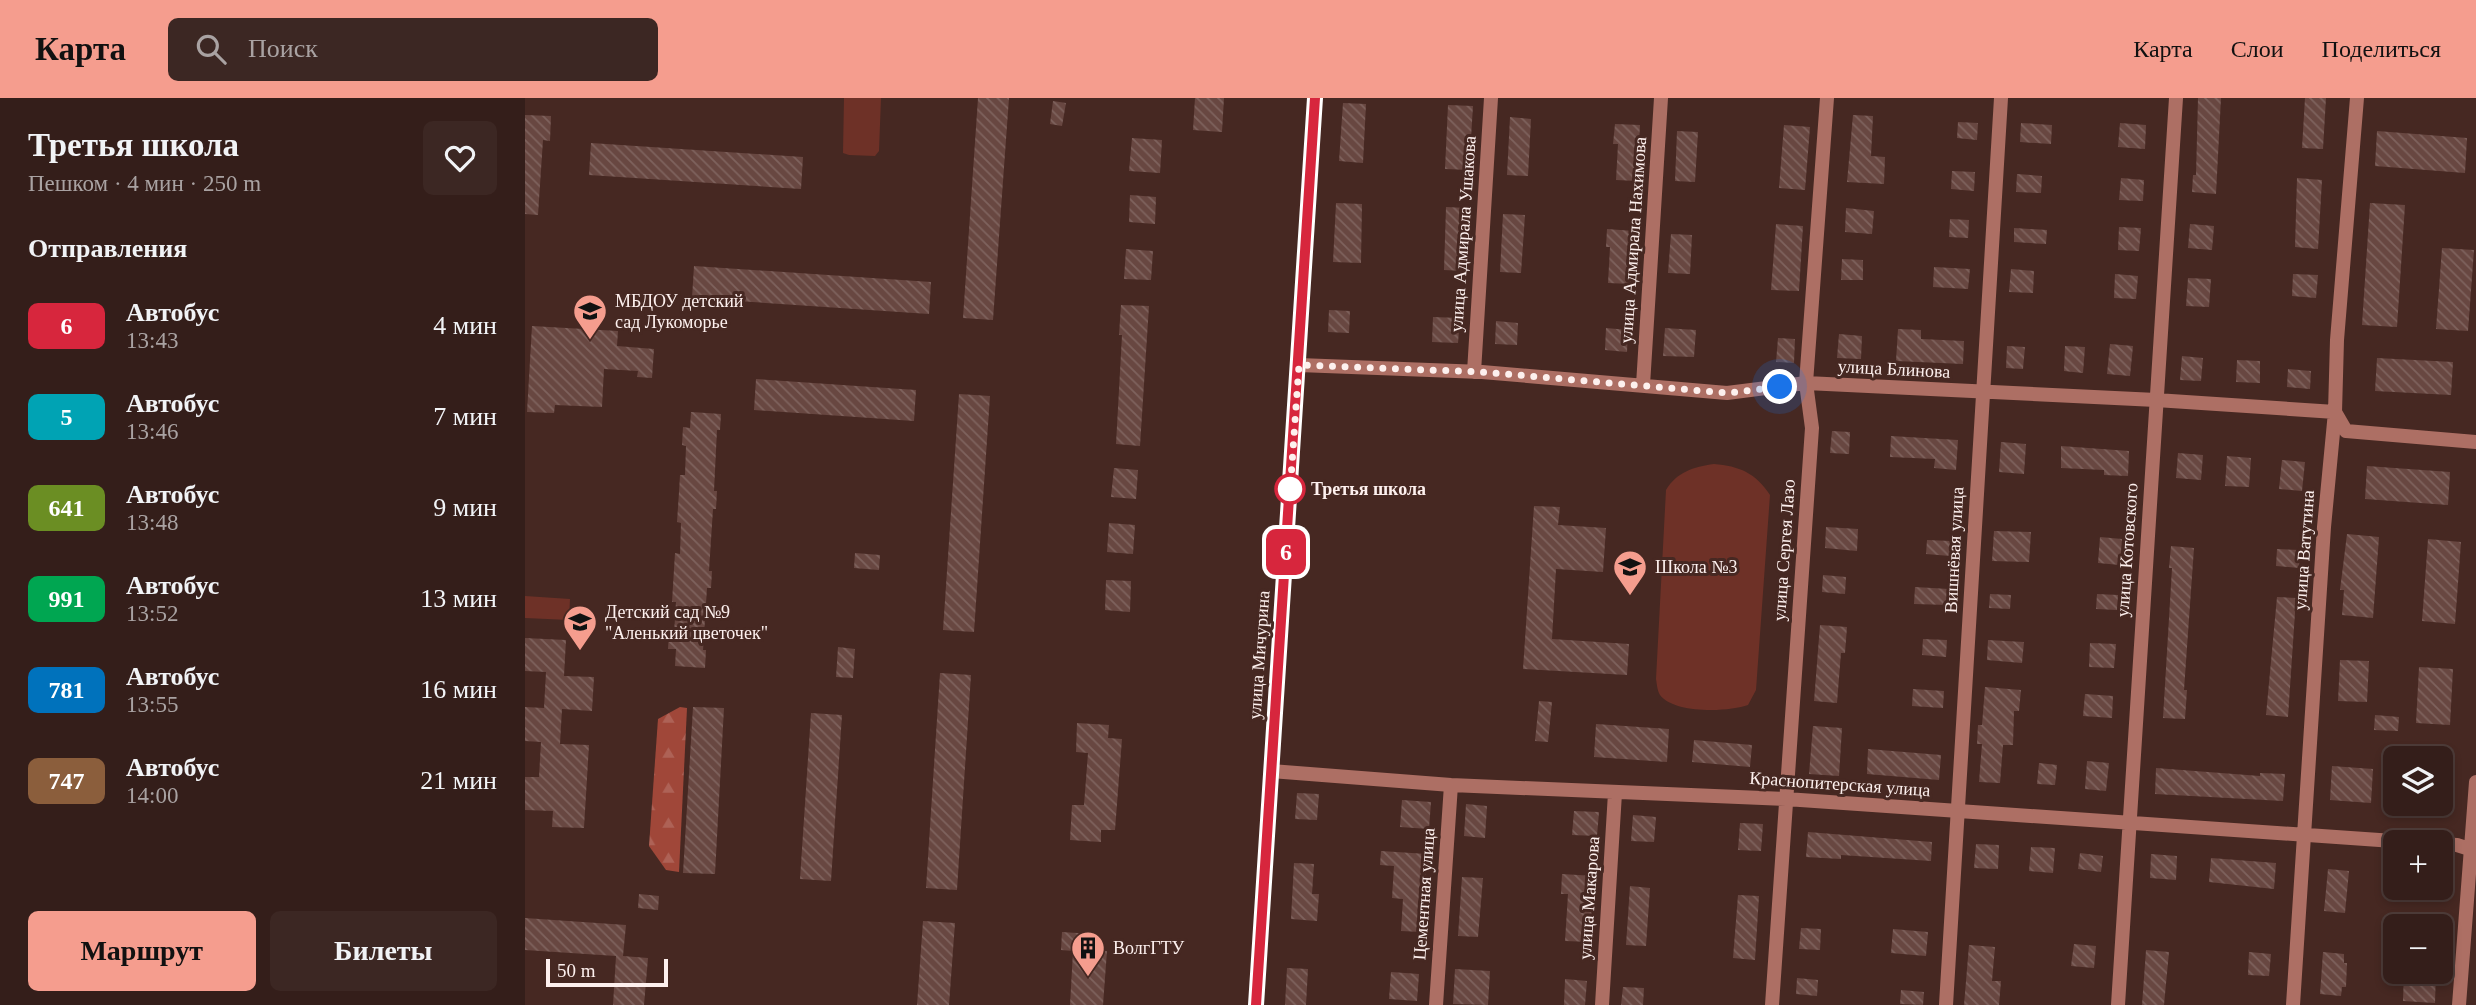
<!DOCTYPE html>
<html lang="ru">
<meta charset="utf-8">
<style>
body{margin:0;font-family:Georgia,serif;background:#3c2723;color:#f1f3f6;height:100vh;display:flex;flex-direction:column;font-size:26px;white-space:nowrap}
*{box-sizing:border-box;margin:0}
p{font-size:23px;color:#a9a2a2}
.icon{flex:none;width:38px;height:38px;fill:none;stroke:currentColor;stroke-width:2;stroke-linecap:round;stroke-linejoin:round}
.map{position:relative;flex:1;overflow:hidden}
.details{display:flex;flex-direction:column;background:#341e1a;width:525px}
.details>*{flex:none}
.badge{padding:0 14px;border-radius:10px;font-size:24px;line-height:46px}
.fabs{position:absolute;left:1858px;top:648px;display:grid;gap:14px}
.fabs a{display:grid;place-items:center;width:70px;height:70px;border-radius:10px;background:#341e1a;box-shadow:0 4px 10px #0003,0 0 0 2px #4e3c39;font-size:35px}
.scale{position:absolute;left:21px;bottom:18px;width:122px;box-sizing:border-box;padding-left:7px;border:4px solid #fdf0ee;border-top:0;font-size:19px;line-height:24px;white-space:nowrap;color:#fdf0ee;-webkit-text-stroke:5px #462822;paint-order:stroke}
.you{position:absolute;width:35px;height:35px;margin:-18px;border:5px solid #fff;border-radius:50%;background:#1a73e8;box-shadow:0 0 0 10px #1a73e833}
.map>.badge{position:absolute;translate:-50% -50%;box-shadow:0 0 0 4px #fff}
h2{padding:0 28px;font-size:26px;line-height:63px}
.round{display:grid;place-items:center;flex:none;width:74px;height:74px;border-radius:10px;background:#3c2723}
.summary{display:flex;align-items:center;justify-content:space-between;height:119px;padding:0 28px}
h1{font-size:33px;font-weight:600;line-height:52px}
.cta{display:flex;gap:14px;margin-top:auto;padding:14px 28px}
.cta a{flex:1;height:80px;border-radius:10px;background:#f59d8e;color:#111;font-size:28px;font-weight:600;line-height:80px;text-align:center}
.cta a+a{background:#3c2723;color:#f1f3f6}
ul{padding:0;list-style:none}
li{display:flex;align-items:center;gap:21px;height:91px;padding:0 28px}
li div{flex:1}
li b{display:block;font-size:26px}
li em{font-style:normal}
li .badge{min-width:77px;font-weight:700;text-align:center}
header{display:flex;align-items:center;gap:42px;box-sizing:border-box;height:98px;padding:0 35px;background:#f59d8e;color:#111}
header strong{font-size:33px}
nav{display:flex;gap:38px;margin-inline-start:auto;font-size:24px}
.search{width:490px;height:63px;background:#3c2723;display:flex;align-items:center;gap:18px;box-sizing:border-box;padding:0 24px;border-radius:10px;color:#a9a2a2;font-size:26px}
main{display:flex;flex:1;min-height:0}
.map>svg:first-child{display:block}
.forest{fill:url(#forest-firs)}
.garden{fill:#6e3127}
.building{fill:url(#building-back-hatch)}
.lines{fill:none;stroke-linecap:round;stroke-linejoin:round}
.street{stroke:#ad6f64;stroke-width:14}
.secondary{stroke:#f3907f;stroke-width:14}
.line-casing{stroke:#fff;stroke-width:16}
.line{stroke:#d7263d;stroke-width:10}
.walk{stroke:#fdf0ee;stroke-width:7;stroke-dasharray:0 12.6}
.stop-dot{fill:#fff;stroke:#d7263d;stroke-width:3.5}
.labels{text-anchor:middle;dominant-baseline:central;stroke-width:6;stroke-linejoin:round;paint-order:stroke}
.street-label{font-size:18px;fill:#fdf0ee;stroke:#462822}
.poi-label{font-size:18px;fill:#fdf0ee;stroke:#462822;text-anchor:start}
.stop-label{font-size:18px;font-weight:bold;fill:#fdf0ee;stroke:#462822;text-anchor:start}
</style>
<header>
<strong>Карта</strong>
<div class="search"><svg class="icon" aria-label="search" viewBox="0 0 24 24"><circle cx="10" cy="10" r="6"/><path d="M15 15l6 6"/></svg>Поиск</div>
<nav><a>Карта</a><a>Слои</a><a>Поделиться</a></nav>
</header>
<main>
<section class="details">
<div class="summary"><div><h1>Третья школа</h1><p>Пешком · 4 мин · 250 m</p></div><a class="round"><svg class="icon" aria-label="heart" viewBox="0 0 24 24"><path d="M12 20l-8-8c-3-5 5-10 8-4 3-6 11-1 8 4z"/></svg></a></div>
<h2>Отправления</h2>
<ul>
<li><span class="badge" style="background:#d7263d;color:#fff">6</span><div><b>Автобус</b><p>13:43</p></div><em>4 мин</em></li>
<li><span class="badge" style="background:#00a3b4;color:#fff">5</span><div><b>Автобус</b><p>13:46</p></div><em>7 мин</em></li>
<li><span class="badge" style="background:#6b8e23;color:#fff">641</span><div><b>Автобус</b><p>13:48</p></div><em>9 мин</em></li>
<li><span class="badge" style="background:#00a651;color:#fff">991</span><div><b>Автобус</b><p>13:52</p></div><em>13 мин</em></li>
<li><span class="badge" style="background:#0072bc;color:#fff">781</span><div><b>Автобус</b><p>13:55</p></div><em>16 мин</em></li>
<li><span class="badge" style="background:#8b5e3c;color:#fff">747</span><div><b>Автобус</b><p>14:00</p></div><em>21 мин</em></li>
</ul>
<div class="cta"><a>Маршрут</a><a>Билеты</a></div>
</section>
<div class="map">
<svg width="1951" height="907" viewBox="0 0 1951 907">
<defs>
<pattern id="forest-firs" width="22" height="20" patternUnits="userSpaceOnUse" patternTransform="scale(1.75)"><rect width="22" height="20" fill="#a04739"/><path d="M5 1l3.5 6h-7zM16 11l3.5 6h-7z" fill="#ae6256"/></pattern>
<pattern id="building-back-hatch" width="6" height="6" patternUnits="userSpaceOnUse" patternTransform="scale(1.75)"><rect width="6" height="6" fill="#684741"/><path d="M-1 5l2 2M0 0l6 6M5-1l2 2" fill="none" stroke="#7e625d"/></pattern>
</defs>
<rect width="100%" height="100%" fill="#462822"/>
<path class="forest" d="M155,609L162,610L154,774L141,772L124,748L133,621Z"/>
<path class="garden" d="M319,0H356L354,53L350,58L324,57L318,55Z
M1189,366C1214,368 1231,375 1245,397L1231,592L1223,607C1204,614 1149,616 1135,597C1132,592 1132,586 1131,581L1141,392C1152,374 1168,369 1189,366Z
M0,498L45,501L44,522L0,520Z"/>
<path class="building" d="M453,0H484L468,222L438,220Z
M670,0H699L697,34L668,32Z
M1673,0H1696L1691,96L1667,94L1668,77H1671Z
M1780,0H1801L1798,51L1777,50Z
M528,3L541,5L537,28L525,26Z
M818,5L841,6L838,65L814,63Z
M923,7L948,8L944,72L920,71Z
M0,17L26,18L25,43L18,42L13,117L0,116Z
M1328,17L1348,18L1346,58L1360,59L1359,86L1322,84Z
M985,19L1006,21L1003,78L982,77Z
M1433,24L1453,25L1452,42L1432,40Z
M1496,25L1527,27L1526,46L1495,44Z
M1595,25L1621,27L1620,51L1593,49Z
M1090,26L1115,27L1112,83L1091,82L1093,46H1088Z
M1259,27L1285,29L1280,92L1254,90Z
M1152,33L1173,34L1170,84L1150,83Z
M1852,33L1942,40L1940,75L1850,68Z
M607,40L637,42L635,75L604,73Z
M66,45L278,59L276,91L64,77Z
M1427,73L1450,74L1449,93L1426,91Z
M1492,76L1517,78L1516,95L1491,94Z
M1596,80L1619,82L1618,103L1594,102Z
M1772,80L1797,82L1793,151L1770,149Z
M605,97L631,99L630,126L604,124Z
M811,105L837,106L836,165L808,164Z
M1845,105L1880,107L1872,229L1837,227Z
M921,109L942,110L938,173L919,172Z
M1321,110L1349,113L1347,136L1320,134Z
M978,116L1000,117L996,175L975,174Z
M1425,121L1444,122L1443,140L1424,139Z
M1251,126L1278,128L1274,193L1246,192Z
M1665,126L1689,128L1687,152L1663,150Z
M1594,129L1616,130L1614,153L1593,152Z
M1489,130L1522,132L1521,146L1489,144Z
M1082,131L1109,133L1106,186L1083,185L1085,149H1081Z
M1146,136L1167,137L1165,176L1143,175Z
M1917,150L1949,152L1943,233L1911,231Z
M601,151L628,153L626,182L599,181Z
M1317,161L1338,162V182H1316Z
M169,168L406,184L404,216L167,200Z
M1409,169L1445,171L1443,191L1408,189Z
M1486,171L1509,173L1508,195L1484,194Z
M1590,176L1613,178L1611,201L1589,200Z
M1768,176L1793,177L1791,200L1767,198Z
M1663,180L1686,181L1684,209L1661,208Z
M596,207L624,208L615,348L591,346L597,237H594Z
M804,212L825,213L824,235L803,234Z
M908,219L935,220L933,245L907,244Z
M971,223L993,225L992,247L970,246Z
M7,228L93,233L92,248L129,251L127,280L112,279L113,273L79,271L77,309L30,307L29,315L2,314Z
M1081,230L1103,232L1102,254L1080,252Z
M1140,230L1171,232L1169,259L1138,258Z
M1373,231L1396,232V241L1439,243L1438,266L1371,263Z
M1314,236L1337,238L1336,261L1312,260Z
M1253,240L1270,241L1269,265L1251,264Z
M1585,246L1608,248L1605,278L1582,276Z
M1482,248L1500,249L1498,271L1481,270Z
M1540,248L1560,249L1558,275L1539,273Z
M1657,258L1678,260L1676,283L1655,282Z
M1852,260L1928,264L1926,297L1850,293Z
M1712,262L1735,263V285L1711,284Z
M1763,271L1786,273L1785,291L1762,289Z
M231,281L391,292L389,323L229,312Z
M434,296L465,298L449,534L418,532Z
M166,314L196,316L195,332H192L189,393H192L191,411H188L184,473H187L186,490H182L178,552H181L180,570L150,568L151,551H143L144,536H149L151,504H147L150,455L155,456L156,425L152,424L154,394L155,377H160L161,348L157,347L158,329L165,330Z
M1307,333L1325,334L1324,356L1305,355Z
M1366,338L1433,342L1431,372L1409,370L1410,361L1365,359Z
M1476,344L1501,346L1499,376L1474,374Z
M1536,348L1604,353L1603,378L1579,377V372L1536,370Z
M1653,355L1678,357L1676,382L1651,380Z
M1702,358L1726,360L1724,389L1700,388Z
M1757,362L1780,364L1777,393L1754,391Z
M1842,368L1925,374L1923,407L1840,401Z
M589,370L613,372L611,401L586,399Z
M1009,408L1035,409L1033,427L1081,430L1078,474L1031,471L1027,541L1104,546L1102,577L998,571Z
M584,425L610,427L608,456L582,454Z
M1301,429L1333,431L1332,453L1300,450Z
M1469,433L1506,434L1504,464L1467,463Z
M1822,436L1854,439L1848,520L1817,517L1819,492H1815Z
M1575,439L1597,441L1595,467L1573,465Z
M1903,441L1936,444L1930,526L1897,523Z
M1402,442L1426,443L1425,458L1401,456Z
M1646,448L1669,450L1659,592H1662L1660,621L1638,620L1647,470H1644Z
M1752,451L1775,452L1774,470L1751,468Z
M330,455L355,457L354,472L329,470Z
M1298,477L1321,479L1320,496L1297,494Z
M581,482L606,483L605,514L580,512Z
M1390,489L1424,491L1423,507L1389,506Z
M1465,496L1486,497L1485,511L1464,510Z
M1572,496L1593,497L1592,512L1571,511Z
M1752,499L1771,500L1763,619L1741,617Z
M1295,527L1322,529L1320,555H1316L1312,605L1289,603Z
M0,540L41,542L39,578L69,579L67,613L37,611L35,646L64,647L59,730L27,729L28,713L0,712V679H14L16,644L0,643V609L19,610L21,574L0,573Z
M1398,541L1422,542L1421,559L1397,557Z
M1463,542L1499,544L1497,565L1462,562Z
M1565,545L1591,546L1589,570L1564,569Z
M313,549L330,551L328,580L311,579Z
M1815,562L1844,563L1842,604L1813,603Z
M1894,569L1928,571L1925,627L1891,625Z
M415,575L446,577L432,792L401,790Z
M1460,589L1496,592L1494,613H1489L1488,647H1478L1475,685L1454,684L1457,646H1452L1453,627H1457Z
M1388,591L1419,593L1418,610L1387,608Z
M1560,596L1588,598L1587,620L1558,618Z
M1014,603L1027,604L1023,644L1010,643Z
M168,609L199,610L190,776L158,775Z
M286,615L317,617L306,783L275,781Z
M1850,617L1874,619L1873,633L1849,632Z
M552,625L584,627L583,640L597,641L590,732H576V744L545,742L547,707H559L563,655L551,654Z
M1071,626L1144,631L1142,664L1069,659Z
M1288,628L1317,630L1314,678L1284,676Z
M1169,642L1227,647L1225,669L1167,664Z
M1343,651L1416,657L1414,682L1342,676Z
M1562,663L1584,665L1581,693L1560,691Z
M1514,665L1532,667L1530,687L1512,686Z
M1807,668L1848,671L1846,705L1805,702Z
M1631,670L1735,678V675L1760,676L1758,703L1630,696Z
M772,695L794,696L792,722L770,721Z
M877,702L906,704L904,731L875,729Z
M941,706L962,708L960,740L939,738Z
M1049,713L1074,714L1072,738L1047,737Z
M1108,717L1131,719L1129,744L1106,743Z
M1215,725L1238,726L1236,753L1213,752Z
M1283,734L1407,744L1406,763L1316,757V761L1281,759Z
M1451,746L1474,747L1473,771L1449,770Z
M1506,749L1530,750L1528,775L1504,773Z
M856,753L902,756L896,834L876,833L878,801L867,800L869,768L855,767Z
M1555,755L1578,758L1576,774L1553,771Z
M1626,756L1652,758L1651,782L1625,780Z
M1686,760L1751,765L1749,791L1684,784Z
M769,765L789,766L787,796H794L792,823L766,821Z
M1803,771L1824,773L1820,815L1799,813Z
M1037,776L1069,778L1065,844L1040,843L1043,796H1036Z
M937,779L958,780L953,839L933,838Z
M1105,788L1125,790L1121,848L1101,847Z
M114,796L134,798L133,812L113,810Z
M1213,797L1234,798L1230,862L1208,860Z
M0,820L101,827L98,858L123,860L119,907H88L91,858L0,852Z
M398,823L430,825L424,907H392Z
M1276,830L1296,831L1295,852L1274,851Z
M1368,831L1403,834L1401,858L1366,855Z
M537,834L567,836L566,852L582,853L578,907H545L548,853L536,852Z
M1549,846L1571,848L1569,870L1546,868Z
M1444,847L1470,849L1467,883H1476L1474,907H1439Z
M1621,852L1644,854L1639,907H1617Z
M1724,854L1746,856L1744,878L1723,877Z
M1798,854L1819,856V865H1822L1821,889H1817L1816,898L1795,896Z
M762,870L783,871L781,907H760Z
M930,871L965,873L963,907L928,906Z
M1879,873H1911L1910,905L1878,903Z
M866,874L894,876L892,903L864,901Z
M1272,880L1293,882L1292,898L1271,896Z
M1040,881L1062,883L1060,907H1039Z
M1098,889L1119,890L1118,907H1096Z
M1376,892L1399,894L1398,907L1375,906Z"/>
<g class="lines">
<path class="street" d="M774,267L957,274L1202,295L1281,285L1631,302L1810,314L1821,333L1951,344
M949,274L966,0
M1118,287L1136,0
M746,673L926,687L1261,701L1883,744
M1916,746L1932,747L1951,753
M911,907L926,687
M1077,907L1090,695
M1247,907L1287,330L1281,285L1302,0
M1421,907L1476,0
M1593,907L1651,0
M1768,907L1799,429L1810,314L1812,242L1832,0
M1934,907L1951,684"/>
<path class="secondary" d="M731,907L790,0"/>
</g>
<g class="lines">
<g class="line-casing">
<path id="line" d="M731,907L790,0"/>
</g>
<use href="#line" class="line"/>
<path class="walk" d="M765,391V394L774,267L957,274L1202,295L1255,289"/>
</g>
<defs>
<g id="school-pin" transform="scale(1.75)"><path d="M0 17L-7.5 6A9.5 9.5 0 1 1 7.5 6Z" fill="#f59d8e" stroke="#462822"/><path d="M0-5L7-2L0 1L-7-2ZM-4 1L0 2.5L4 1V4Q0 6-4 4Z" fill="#111"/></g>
<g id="building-pin" transform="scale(1.75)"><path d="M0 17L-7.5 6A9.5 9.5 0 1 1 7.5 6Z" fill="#f59d8e" stroke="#462822"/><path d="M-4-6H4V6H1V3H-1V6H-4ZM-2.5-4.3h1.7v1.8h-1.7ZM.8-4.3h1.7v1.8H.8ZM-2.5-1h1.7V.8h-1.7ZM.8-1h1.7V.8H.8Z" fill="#111"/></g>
</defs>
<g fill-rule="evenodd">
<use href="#school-pin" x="65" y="213"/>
<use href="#school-pin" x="1105" y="469"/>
<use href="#school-pin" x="55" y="524"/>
<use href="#building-pin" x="563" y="850"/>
</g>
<circle class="stop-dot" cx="765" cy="391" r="14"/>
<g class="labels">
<g class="street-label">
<text transform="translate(938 136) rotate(-86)">улица Адмирала Ушакова</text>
<text transform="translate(1108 142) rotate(-86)">улица Адмирала Нахимова</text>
<text transform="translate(1369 271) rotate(3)">улица Блинова</text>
<text transform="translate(1259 452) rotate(-86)">улица Сергея Лазо</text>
<text transform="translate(1429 452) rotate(-87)">Вишнёвая улица</text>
<text transform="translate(1602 452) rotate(-86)">улица Котовского</text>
<text transform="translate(1779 452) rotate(-86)">улица Ватутина</text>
<text transform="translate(734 557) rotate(-86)">улица Мичурина</text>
<text transform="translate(1315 686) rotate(4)">Краснопитерская улица</text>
<text transform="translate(899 796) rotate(-86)">Цементная улица</text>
<text transform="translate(1064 800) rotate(-86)">улица Макарова</text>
</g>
<g class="poi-label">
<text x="90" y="203">МБДОУ детский<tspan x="90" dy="21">сад Лукоморье</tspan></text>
<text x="1130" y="469">Школа №3</text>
<text x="80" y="514">Детский сад №9<tspan x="80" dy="21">"Аленький цветочек"</tspan></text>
<text x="588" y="850">ВолгГТУ</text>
</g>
<g class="stop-label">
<text x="786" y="391">Третья школа</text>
</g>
</g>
</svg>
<div class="fabs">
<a><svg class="icon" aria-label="layers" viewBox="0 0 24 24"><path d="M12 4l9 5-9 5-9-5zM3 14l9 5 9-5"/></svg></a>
<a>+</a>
<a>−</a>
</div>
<div class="scale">50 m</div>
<div class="you" style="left:1255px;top:289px"></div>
<b class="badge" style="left:761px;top:454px;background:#d7263d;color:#fff">6</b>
</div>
</main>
